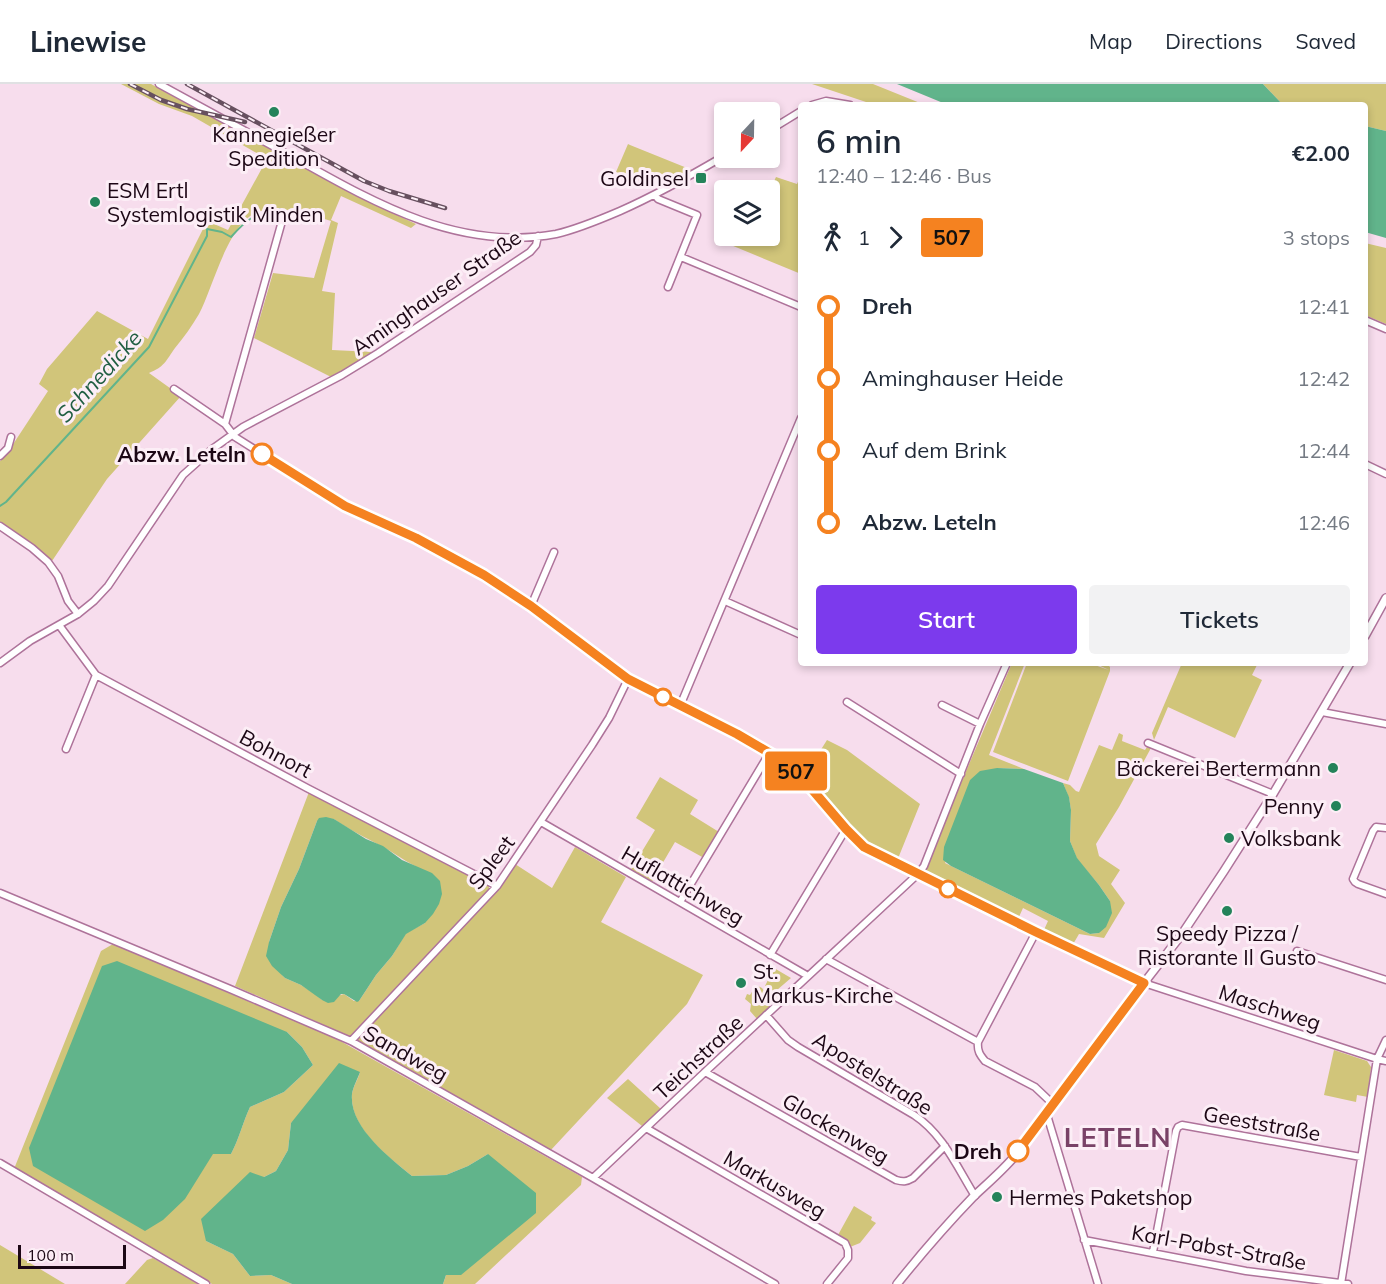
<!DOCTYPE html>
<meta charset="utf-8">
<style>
body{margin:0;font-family:Mulish,sans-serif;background:#f2f2f3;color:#1f2937;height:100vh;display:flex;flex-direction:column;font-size:22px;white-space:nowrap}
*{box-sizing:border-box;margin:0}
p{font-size:20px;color:#747a83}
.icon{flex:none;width:33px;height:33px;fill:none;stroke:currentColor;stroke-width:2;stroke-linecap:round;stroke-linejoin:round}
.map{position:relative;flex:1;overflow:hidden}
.details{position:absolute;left:798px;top:18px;width:570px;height:564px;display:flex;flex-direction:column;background:#fff;border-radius:6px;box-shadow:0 3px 9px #0003}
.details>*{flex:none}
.badge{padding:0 12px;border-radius:4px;font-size:21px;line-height:39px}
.needle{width:39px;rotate:202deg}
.buttons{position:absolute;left:714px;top:18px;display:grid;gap:12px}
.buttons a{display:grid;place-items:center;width:66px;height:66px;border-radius:6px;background:#fff;box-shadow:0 3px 9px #0003;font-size:30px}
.scale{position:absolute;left:18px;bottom:15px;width:108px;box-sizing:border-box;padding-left:6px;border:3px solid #1c0715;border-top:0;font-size:16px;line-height:21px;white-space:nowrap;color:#1c0715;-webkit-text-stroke:4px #fceef6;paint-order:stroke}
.map>.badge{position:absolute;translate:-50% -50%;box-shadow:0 0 0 3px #fff}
.legs{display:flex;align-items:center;gap:9px;height:66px;padding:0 18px;font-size:20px}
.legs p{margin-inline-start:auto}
.head{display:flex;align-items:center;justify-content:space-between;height:102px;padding:0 18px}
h1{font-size:33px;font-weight:600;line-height:45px}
.cta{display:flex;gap:12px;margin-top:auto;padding:12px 18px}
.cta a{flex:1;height:69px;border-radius:6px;background:#7c3aed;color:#fff;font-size:24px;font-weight:600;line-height:69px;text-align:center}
.cta a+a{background:#f2f2f3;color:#1f2937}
ul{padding:0 18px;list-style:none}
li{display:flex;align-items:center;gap:21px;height:72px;font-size:22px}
li i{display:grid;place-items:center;width:9px;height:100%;margin:0 8px;background:currentColor}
li i::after{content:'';width:15px;height:15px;margin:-8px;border:4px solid;border-radius:50%;background:#fff}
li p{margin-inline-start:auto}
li:first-child i{background:linear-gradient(#0000 50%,currentColor 0)}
li:last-child i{background:linear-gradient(currentColor 50%,#0000 0)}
header{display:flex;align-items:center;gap:36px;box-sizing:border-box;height:84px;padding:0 30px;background:#fff;border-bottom:2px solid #e0e1e3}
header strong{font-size:28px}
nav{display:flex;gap:33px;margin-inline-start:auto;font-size:21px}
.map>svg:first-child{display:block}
.green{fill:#d1c57a;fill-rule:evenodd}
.water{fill:#61b48b}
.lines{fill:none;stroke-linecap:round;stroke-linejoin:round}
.stream{stroke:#61b48b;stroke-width:2}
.minor-casing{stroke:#ae739a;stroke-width:9}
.tertiary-casing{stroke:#ae739a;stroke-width:10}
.minor{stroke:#fff;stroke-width:6}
.tertiary{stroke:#fff;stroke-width:7}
.rail-casing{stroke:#67505f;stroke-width:4.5}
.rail{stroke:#fceef6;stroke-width:2;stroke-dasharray:7;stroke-linecap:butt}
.line-1-casing{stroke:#fff;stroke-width:14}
.line-1{stroke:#f58220;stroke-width:9}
.poi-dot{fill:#24835a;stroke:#fceef6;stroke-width:2}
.stop-1-dot{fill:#fff;stroke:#f58220;stroke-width:3}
.labels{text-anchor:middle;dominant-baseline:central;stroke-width:6;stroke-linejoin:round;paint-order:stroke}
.poi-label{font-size:21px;fill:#1c0715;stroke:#fceef6;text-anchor:start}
.street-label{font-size:21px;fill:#1c0715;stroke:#fceef6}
.stop-label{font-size:21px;font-weight:bold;fill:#1c0715;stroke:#fceef6;text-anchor:end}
.water-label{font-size:22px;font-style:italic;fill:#215f43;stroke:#fceef6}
.district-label{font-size:27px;font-weight:bold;letter-spacing:1.5px;fill:#794267;stroke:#fceef6}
</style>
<header>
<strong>Linewise</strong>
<nav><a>Map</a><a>Directions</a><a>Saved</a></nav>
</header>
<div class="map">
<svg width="1386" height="1200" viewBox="0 0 1386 1200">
<rect width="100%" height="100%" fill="#f7dded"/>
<path class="green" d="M121,0H151L354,111L416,140L411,144L341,112L331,136L338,139L322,207L335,209L332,266L373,268L333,294L254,254L273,189L314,194L331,137C309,131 280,121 258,128C228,138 213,204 199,230C192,242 184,253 175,264C166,277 164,283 149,289L181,312L107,395L52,477L0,440V377L6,371L48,307L39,300L47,285L97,227L148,255L207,137L228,146L267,75L192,32L159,20Z
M812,0H873L925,21H875Z
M1263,0H1386V47L1365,42V21H1283Z
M628,60L630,61L692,86L660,104L616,88Z
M801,91V190L726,159L731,152H770V106H758L761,102L770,106L776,93L797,100Z
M1365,159L1386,164V240L1365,231Z
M1012,579H1025L989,671L1024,685L997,684L945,779L1090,850L1099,849L1110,817L1099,801L1077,775L1070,757L1071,726L1069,714L1063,699L1070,701L1076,707L1079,708L1099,661L1112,666L1119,649L1123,651L1122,657L1145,666L1147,663L1151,664L1119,723L1096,760L1099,772L1120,786L1111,800L1125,819L1104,854L1079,850L1072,862L1043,848L1048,837L1023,824L1018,835L927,791L925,784Z
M1027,579H1089L1109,586L1094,579H1106L1110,583V587L1068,697L993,668Z
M1182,579H1258L1252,591L1262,596L1235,654L1168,623L1154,656L1152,649Z
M827,656L847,666L920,720L897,777L861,756L805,691Z
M660,693L698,716L690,730L719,748L704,774L675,758L651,799L630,787L655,746L636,734Z
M309,708L489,800V807L351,953L235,902ZM334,735C349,746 365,753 381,762C393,768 403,776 415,782L425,839L406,849L392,872L376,891L359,917H354L344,910L322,916L315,910L301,901L285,894L282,891L269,858L281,823L299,785L317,737Z
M575,763L626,793L601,838L703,891L687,920L550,1067L356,956L500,804L515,780L552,804Z
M113,860L335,954L582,1093L581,1101L475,1200H443L488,1070L468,1082L446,1091L412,1092C389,1073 349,1044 352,1010C353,1003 358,995 360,988L291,1039L288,1066L276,1087L264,1093L206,1157L233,1170L250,1192L271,1191L292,1200H212L14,1085L101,867ZM287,948L302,963L313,981L284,1008L250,1023C243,1038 239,1055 231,1070H213Z
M774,884L791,894L777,906L780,910L776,914L765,902Z
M756,901L762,904L774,920L757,935L750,927L751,920L745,915L747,910L750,911Z
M1334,966L1367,977L1371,983L1368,1013L1357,1011L1356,1018L1324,1011Z
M628,995L661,1025L642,1042L607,1014Z
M854,1122L872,1133L871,1136L876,1139L860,1159L850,1163L848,1158L838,1151Z
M0,1161L65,1200H0Z
M153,1174L198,1200H125L147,1176Z"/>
<path class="water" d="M897,0H1263L1283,21H948Z
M1365,42L1386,47V154L1365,148Z
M997,684L1024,685L1063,699L1069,713L1071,726L1070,757L1077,774L1099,801L1110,817L1112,829L1106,843L1099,849L1090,850L951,782L943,776L944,763L970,696L980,687Z
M326,733L334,735L366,755L383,762L402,776L432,789L440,797L442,810L439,820L433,830L425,839L406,850L392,872L376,891L359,917L357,918L344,910H341L334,918L328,919L322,916L301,901L285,894L272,882L266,872L269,858L281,823L299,785L317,737L319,734Z
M117,877L287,948L302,963L313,981L284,1008L250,1023C243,1038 239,1055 231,1070H213L185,1115L163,1136L145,1147L33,1082L29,1064L102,882Z
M339,979L360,988C358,994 353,1003 352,1010C349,1043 389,1073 412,1092L446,1091L468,1082L488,1070L536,1109V1129L461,1191H446L443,1200H292L271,1191L250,1192L233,1170L206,1157L201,1135L250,1088L264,1093L276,1087L288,1066L291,1039Z"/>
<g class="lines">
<path class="stream" d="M0,422L6,418L149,263L207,152V145L222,148L231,153C248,134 254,130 280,125"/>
<g class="minor-casing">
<path id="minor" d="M159,0C203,24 247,48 291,72C373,118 458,168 556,150C578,145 599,136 620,127C656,111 690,92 724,72
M812,21L826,17L850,21
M770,46L801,27
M655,111L658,115L697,131L668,203
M284,130L225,340L235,353L345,422L416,454L484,491L531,522L628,595L737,650L785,678L798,689L846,745L864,763L1036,848L1144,899L1377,975L1386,977
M681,173L801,223
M1365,236L1386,245
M174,305L225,340
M0,372L8,364L11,353
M1365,380L1386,390
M0,442L32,464L48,478L58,492L68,517L78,530
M725,517L801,551
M531,522L554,468
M59,541L96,591L307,704L497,802
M0,579L30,557L78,530L94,517L108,502L183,391L211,366L243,343L342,291L378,269L530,168L536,161L538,152
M847,618L961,690
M942,621L980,640
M680,622L801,334
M1322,628L1386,640
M1148,659L1273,710
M66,665L96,591
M541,738L808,892
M1386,744L1376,743L1373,747L1353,795L1355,798L1358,800L1386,810
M0,809L230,905L351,957L593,1094L775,1200
M680,818L770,668
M1036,848L978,958C977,967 980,971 985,977L1035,1003L1054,1021
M1297,867L1386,896
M770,871L846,745
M826,875L978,958
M766,931L788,956L798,963L914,1031C943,1050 957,1083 975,1112
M351,957L497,802L592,661L609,634L628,595
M705,988L896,1096C903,1098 906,1098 913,1094L945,1062
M1047,1031L1098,1200
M646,1044L845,1159L848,1166V1174L827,1200
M0,1079L206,1200
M593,1094L705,988L918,790L924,782L980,640L1007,579
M1084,1156L1246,1187L1348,1200
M1153,1168L1176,1047L1178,1043L1182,1041L1361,1073
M1341,1200L1377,975L1386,956"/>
</g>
<g class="tertiary-casing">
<path id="tertiary" d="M1365,552L1386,514
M897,1200C921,1170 947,1140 974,1112C988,1099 1002,1087 1014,1073L1144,899L1182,850L1224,787L1273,710L1350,579"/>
</g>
<use href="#minor" class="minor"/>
<use href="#tertiary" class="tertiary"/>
<g class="rail-casing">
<path id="rail" d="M130,0L161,16L187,25L245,38
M187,0L364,97L389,107L445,124"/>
</g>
<use href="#rail" class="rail"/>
</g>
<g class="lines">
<g class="line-1-casing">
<path id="line-1" d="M262,370L345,422L416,454L484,491L531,522L628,595L737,650L785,678L798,689L846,745L864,763L1036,848L1144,899L1018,1067"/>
</g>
<use href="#line-1" class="line-1"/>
</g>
<g class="poi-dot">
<circle cx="274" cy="28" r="6"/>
<rect x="695" y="88" width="12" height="12" rx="3"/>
<circle cx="95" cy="118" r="6"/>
<circle cx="1333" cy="684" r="6"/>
<circle cx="1336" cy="722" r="6"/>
<circle cx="1229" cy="754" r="6"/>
<circle cx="1227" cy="827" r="6"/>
<circle cx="741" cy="899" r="6"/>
<circle cx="997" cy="1113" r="6"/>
</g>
<g class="stop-1-dot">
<circle cx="262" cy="370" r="10"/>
<circle cx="663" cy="613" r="8"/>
<circle cx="948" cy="805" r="8"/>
<circle cx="1018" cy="1067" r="10"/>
</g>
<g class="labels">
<g class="poi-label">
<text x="274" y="50" text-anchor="middle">Kannegießer<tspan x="274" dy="24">Spedition</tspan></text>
<text x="689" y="94" text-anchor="end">Goldinsel</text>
<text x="107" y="106">ESM Ertl<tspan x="107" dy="24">Systemlogistik Minden</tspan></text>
<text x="1321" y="684" text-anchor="end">Bäckerei Bertermann</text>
<text x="1324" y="722" text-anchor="end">Penny</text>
<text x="1241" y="754">Volksbank</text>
<text x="1227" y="849" text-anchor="middle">Speedy Pizza /<tspan x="1227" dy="24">Ristorante Il Gusto</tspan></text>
<text x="753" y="887">St.<tspan x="753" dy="24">Markus-Kirche</tspan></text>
<text x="1009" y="1113">Hermes Paketshop</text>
</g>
<g class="street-label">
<text transform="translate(436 208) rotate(-35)">Aminghauser Straße</text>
<text transform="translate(276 669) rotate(28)">Bohnort</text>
<text transform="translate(491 778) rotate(-53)">Spleet</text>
<text transform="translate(683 801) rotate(30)">Huflattichweg</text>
<text transform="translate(1270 923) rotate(18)">Maschweg</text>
<text transform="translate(406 969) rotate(29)">Sandweg</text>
<text transform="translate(698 973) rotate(-43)">Teichstraße</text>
<text transform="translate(873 989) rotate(32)">Apostelstraße</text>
<text transform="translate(1262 1039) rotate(10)">Geeststraße</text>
<text transform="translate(836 1044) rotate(30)">Glockenweg</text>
<text transform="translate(775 1100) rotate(30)">Markusweg</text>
<text transform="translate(1219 1163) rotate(10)">Karl-Pabst-Straße</text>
</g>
<g class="stop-label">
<text x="246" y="370">Abzw. Leteln</text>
<text x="1002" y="1067">Dreh</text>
</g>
<g class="water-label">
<text transform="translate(99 292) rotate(-48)">Schnedicke</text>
</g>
<g class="district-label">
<text x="1118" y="1053">LETELN</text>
</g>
</g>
</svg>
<div class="buttons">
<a><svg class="needle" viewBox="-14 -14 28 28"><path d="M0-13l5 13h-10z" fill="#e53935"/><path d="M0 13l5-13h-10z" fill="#747a83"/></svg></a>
<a><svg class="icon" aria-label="layers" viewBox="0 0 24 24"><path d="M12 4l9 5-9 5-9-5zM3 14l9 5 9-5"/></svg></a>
</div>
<div class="scale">100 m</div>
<b class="badge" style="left:796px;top:687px;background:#f58220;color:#111">507</b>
<section class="details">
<div class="head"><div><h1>6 min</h1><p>12:40 – 12:46 · Bus</p></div><b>€2.00</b></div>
<div class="legs"><svg class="icon" aria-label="walk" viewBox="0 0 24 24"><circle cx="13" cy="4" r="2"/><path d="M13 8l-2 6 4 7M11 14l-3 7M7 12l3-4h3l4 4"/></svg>1<svg class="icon" aria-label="forward" viewBox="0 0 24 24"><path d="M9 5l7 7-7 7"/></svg><b class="badge" style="background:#f58220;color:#111">507</b><p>3 stops</p></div>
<ul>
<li><i style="color:#f58220"></i><b>Dreh</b><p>12:41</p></li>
<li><i style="color:#f58220"></i><span>Aminghauser Heide</span><p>12:42</p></li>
<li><i style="color:#f58220"></i><span>Auf dem Brink</span><p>12:44</p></li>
<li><i style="color:#f58220"></i><b>Abzw. Leteln</b><p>12:46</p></li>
</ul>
<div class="cta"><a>Start</a><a>Tickets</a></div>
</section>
</div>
